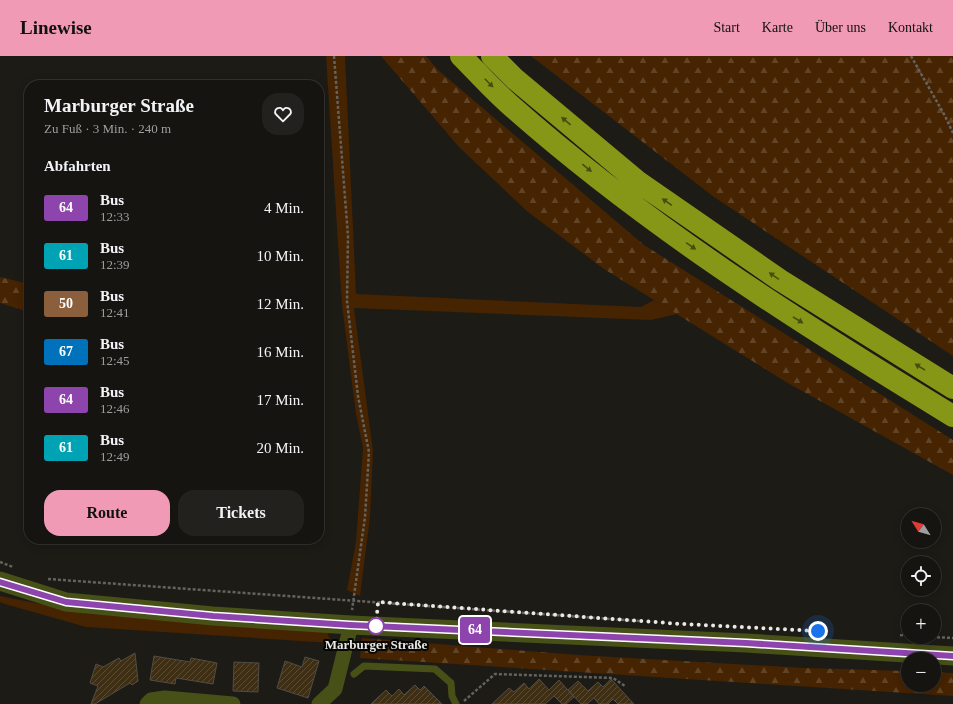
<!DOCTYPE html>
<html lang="de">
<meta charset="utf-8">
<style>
body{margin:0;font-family:"Times New Roman",serif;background:#23211e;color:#f1f3f6;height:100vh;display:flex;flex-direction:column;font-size:15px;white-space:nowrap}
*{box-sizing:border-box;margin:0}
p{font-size:13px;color:#9e9e9f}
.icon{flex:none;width:22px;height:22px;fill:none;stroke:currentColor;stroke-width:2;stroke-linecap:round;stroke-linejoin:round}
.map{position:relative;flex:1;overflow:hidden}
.drawer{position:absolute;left:24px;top:24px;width:300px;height:464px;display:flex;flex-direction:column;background:#161410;border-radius:16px;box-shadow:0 2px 10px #0003,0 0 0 1px #353330}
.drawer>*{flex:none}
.badge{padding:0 8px;border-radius:3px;font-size:14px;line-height:26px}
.needle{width:26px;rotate:307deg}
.controls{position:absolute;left:901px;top:452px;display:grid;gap:8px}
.controls a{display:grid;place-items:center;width:40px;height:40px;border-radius:50%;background:#161410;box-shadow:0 2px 10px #0003,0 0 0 1px #353330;font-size:20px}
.you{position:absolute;width:20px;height:20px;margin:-10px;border:3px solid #fff;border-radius:50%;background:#1a73e8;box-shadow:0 0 0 6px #1a73e833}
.map>.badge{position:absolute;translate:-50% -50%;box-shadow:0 0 0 2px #fff}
h2{padding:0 20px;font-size:15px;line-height:36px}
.round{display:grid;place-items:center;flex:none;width:42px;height:42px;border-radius:16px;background:#23211e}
.head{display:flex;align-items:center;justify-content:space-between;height:68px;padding:0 20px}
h1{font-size:19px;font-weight:600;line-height:30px}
.action{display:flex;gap:8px;margin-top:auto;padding:8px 20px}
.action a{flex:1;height:46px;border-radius:16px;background:#f09ab5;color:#111;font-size:16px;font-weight:600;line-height:46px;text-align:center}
.action a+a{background:#23211e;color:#f1f3f6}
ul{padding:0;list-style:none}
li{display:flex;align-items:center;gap:12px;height:48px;padding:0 20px}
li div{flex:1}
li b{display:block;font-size:15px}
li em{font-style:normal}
li .badge{min-width:44px;font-weight:700;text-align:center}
header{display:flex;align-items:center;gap:24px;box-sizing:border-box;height:56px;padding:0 20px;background:#f09ab5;color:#111}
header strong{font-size:19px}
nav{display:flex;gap:22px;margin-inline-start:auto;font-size:14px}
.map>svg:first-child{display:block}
.green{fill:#462301}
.forest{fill:url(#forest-firs)}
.building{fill:url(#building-hatch);stroke:#514d47}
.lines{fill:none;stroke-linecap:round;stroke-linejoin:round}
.path{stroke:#65635e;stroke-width:2.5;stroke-dasharray:3 2;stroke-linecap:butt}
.service{stroke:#475017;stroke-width:7}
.minor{stroke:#475017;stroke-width:15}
.tertiary{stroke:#475017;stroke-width:19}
.motorway{stroke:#869617;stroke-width:22}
.oneway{fill:#464e0e}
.line-casing{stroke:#fff;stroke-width:9}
.line{stroke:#8e44ad;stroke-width:6}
.walk{stroke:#e9e8e4;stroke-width:4;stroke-dasharray:0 7.2}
.stop-dot{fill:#fff;stroke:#8e44ad;stroke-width:2}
.labels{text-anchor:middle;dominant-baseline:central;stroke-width:4;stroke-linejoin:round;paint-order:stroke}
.stop-label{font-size:13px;font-weight:bold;fill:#e9e8e4;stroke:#070604}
</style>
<header>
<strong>Linewise</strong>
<nav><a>Start</a><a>Karte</a><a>Über uns</a><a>Kontakt</a></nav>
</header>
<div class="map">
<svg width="953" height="648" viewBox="0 0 953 648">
<defs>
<pattern id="forest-firs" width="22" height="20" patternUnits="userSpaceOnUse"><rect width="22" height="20" fill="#462301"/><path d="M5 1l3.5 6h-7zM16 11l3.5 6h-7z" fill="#614326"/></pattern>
<pattern id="building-hatch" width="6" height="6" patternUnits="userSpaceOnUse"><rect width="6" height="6" fill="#3e2e14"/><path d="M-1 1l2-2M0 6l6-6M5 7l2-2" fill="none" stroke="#5a4c36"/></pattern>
</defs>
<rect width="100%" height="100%" fill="#1d1b16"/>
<path class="green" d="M326,0H345L356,238L641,251L654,244L677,258L651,264L354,252L373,395L370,461L360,540L347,534L356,486L363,392L356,358L342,249Z
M0,540L90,558L327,575L331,587L86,571L5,548L0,546Z"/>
<path class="forest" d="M381,0H426L438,14L644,189L953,384V419L786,326L604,213L528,156L459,91Z
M531,0H953V300L714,141Z
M0,221L29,228V256L0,247Z
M362,582L578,599L805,612L908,615V629H934V616L953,617V640L360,602Z"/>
<path class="building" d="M135,597L138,625L132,629L130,627L95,648H91L98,630L90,627L96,608L103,611L119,602L121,605Z
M154,600L190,606L191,602L217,607L213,628L176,622L175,628L150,624Z
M305,601L319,605L308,642L277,632L285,605L302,611Z
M234,606L259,607L258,636L233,635Z
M539,623L549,634L559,624L574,641L566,648H562L554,640L545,648H492L509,632L514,636L524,627L529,633Z
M611,623L634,648H618L613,643L608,648H599L594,642L587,648H581L568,634L578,625L588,635L598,626L603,631Z
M415,629L420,634L424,630L442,648H371L386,634L392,640L399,633L404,639Z"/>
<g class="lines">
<path class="path" d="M334,0L348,180L347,245L358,340L369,396L365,461L352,554
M911,0L945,60L953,77
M0,506L13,511
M48,523L639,565
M900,579L908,580
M932,581L953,582
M464,645L495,618L613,622L625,630"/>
<path class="service" d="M354,618L364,610L435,613L451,627L452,640L456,648"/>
<path class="minor" d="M147,648L151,644L165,642L233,648
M319,648L335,633L351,569"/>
<path class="tertiary" d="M0,525L66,546L213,560L351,569L746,587L953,600"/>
<path class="motorway" d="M461,0C477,16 492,33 509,48C644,168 798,266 953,360
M492,0L515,23L637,125L780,224L953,332"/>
</g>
<defs><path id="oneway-solid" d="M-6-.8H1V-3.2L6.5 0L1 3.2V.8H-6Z"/></defs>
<g class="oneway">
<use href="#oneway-solid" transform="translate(489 27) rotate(45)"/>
<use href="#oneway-solid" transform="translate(566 65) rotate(-140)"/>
<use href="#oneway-solid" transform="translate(587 112) rotate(39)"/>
<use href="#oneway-solid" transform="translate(667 146) rotate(-145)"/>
<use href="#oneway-solid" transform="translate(691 190) rotate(35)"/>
<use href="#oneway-solid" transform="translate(774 220) rotate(-145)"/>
<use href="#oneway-solid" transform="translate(798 264) rotate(32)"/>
<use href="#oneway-solid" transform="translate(920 311) rotate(-148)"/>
</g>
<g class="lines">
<g class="line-casing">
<path id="line" d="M0,526L66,546L213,560L350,569L746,587L953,600"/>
</g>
<use href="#line" class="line"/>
<path class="walk" d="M376,570L378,546L682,568L818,575"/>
</g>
<circle class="stop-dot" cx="376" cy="570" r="8"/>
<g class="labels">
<g class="stop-label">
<text x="376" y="588">Marburger Straße</text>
</g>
</g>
</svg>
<div class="controls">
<a><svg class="needle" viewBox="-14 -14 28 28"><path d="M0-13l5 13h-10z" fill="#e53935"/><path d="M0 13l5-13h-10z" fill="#9e9e9f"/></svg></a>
<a><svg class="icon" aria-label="locate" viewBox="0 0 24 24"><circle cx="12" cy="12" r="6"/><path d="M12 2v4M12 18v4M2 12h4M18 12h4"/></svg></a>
<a>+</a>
<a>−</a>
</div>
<div class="you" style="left:818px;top:575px"></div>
<b class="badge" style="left:475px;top:574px;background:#8e44ad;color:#fff">64</b>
<section class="drawer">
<div class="head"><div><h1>Marburger Straße</h1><p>Zu Fuß · 3 Min. · 240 m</p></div><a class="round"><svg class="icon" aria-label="heart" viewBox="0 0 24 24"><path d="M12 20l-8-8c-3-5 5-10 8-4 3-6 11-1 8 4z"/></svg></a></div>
<h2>Abfahrten</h2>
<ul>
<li><span class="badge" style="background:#8e44ad;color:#fff">64</span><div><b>Bus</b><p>12:33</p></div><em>4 Min.</em></li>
<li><span class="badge" style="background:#00a3b4;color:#fff">61</span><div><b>Bus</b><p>12:39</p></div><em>10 Min.</em></li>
<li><span class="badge" style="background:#8b5e3c;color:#fff">50</span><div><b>Bus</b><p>12:41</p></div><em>12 Min.</em></li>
<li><span class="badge" style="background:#0072bc;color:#fff">67</span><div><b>Bus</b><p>12:45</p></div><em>16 Min.</em></li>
<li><span class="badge" style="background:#8e44ad;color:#fff">64</span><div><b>Bus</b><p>12:46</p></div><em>17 Min.</em></li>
<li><span class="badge" style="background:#00a3b4;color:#fff">61</span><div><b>Bus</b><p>12:49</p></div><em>20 Min.</em></li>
</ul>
<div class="action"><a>Route</a><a>Tickets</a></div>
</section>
</div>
